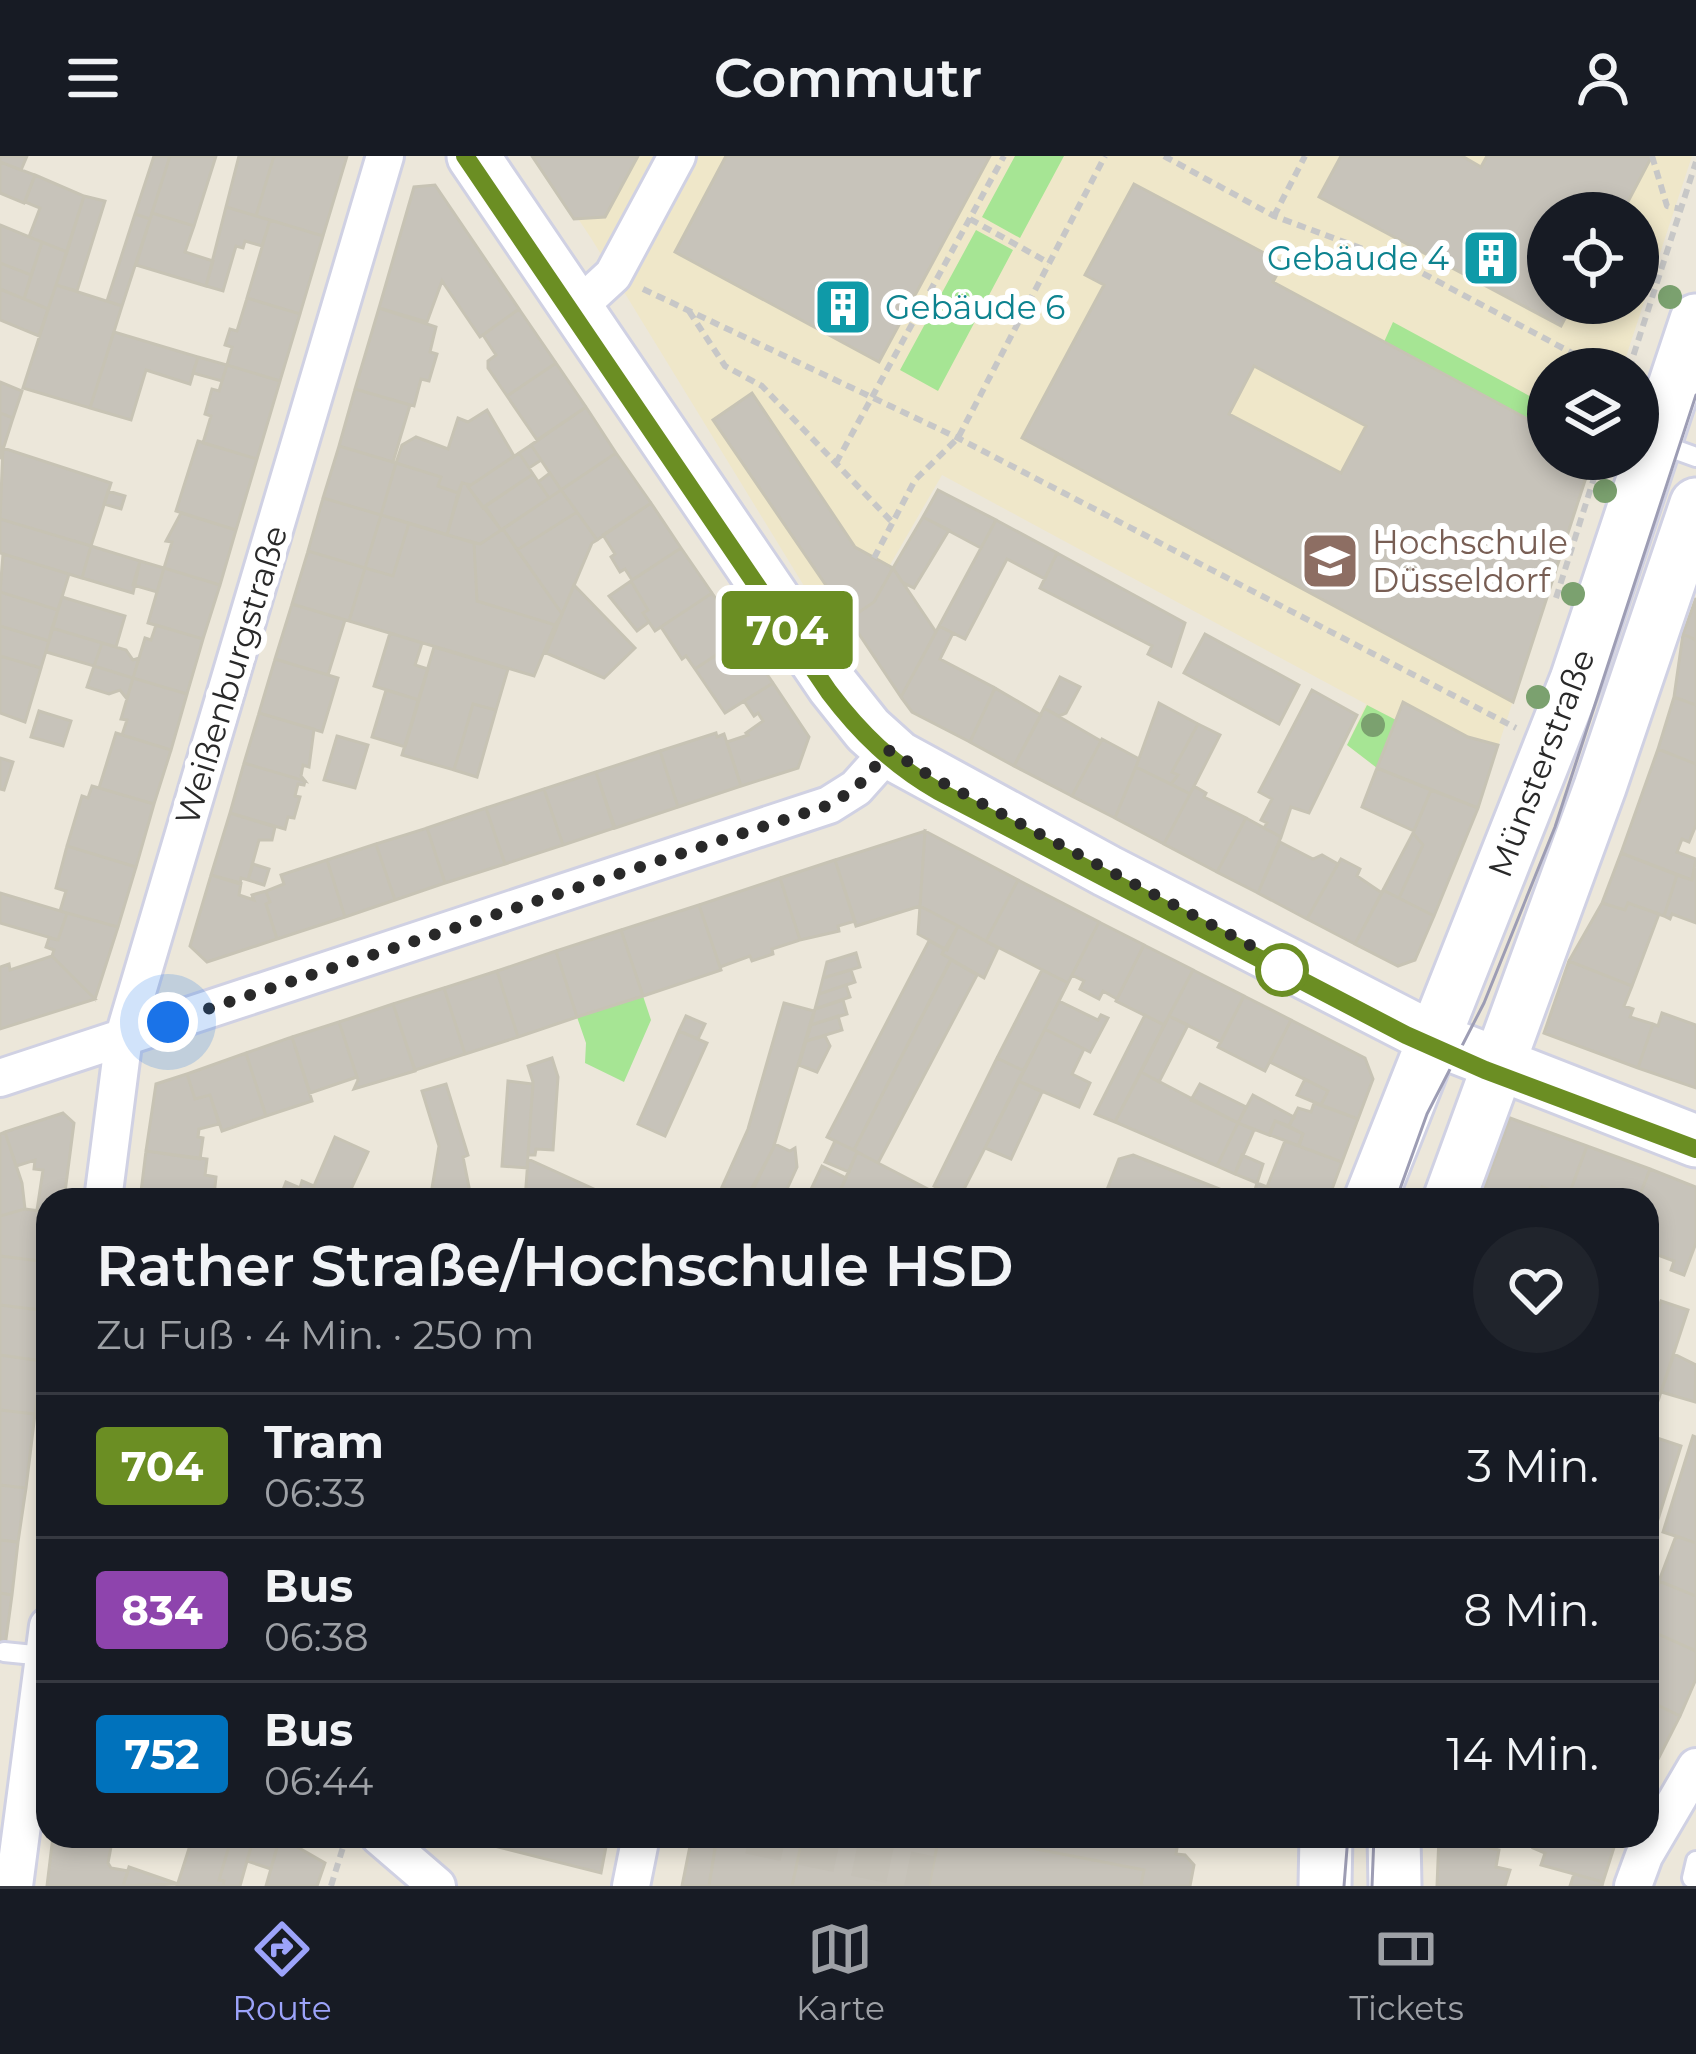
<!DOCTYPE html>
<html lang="de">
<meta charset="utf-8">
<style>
body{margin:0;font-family:Montserrat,sans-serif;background:#20242c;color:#f1f3f6;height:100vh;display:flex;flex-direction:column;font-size:45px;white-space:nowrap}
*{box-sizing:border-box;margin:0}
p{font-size:39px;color:#9ea1a6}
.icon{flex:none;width:66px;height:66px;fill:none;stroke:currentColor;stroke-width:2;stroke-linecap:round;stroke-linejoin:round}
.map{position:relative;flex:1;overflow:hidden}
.sheet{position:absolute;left:36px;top:1032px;width:1623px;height:660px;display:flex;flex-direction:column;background:#171b24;border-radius:36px;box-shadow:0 6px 18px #0003}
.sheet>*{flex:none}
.badge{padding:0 24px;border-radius:9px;font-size:42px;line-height:78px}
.buttons{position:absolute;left:1527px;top:36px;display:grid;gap:24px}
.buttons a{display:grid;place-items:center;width:132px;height:132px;border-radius:50%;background:#171b24;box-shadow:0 6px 18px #0003;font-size:60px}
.you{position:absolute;width:60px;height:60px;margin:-30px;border:9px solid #fff;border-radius:50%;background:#1a73e8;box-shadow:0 0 0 18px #1a73e833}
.map>.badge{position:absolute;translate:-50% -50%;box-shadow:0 0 0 6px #fff}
.round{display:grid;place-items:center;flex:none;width:126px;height:126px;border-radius:63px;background:#20242c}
.headline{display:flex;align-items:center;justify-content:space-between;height:204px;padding:0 60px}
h1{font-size:57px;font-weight:600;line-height:90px}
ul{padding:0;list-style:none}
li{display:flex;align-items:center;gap:36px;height:144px;padding:0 60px;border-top:3px solid #363941}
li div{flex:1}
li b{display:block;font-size:45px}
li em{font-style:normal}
li .badge{min-width:132px;font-weight:700;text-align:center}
header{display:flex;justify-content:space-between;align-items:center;height:156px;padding:0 60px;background:#171b24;font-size:54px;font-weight:600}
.tab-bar{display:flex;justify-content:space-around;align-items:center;height:168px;border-top:3px solid #363941;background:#171b24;font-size:33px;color:#9ea1a6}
.tab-bar a{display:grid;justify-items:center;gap:6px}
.tab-bar .active{color:#9ca3fa}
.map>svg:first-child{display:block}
.education{fill:#efe7c9;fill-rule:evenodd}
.green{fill:#a6e594}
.building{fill:#c7c3ba;stroke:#c7c3b4;stroke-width:3;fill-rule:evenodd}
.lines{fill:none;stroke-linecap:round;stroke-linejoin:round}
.street-tunnel{stroke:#c5c1b7;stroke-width:36;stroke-dasharray:36 18;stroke-linecap:butt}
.lane-casing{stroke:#d0d1e3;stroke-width:24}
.street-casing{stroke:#d0d1e3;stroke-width:42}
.secondary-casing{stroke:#d0d1e3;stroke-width:57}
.path{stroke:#c7c7c7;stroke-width:6;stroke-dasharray:9 6;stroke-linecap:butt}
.lane{stroke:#fff;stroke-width:18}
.street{stroke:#fff;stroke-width:36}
.secondary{stroke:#fff;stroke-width:51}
.tram{stroke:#9d9db4;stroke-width:3}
.tree{fill:#7ba16f}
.line-casing{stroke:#fff;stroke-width:27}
.line{stroke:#6b8e23;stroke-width:18}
.walk{stroke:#292929;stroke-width:12;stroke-dasharray:0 21.6}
.stop-dot{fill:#fff;stroke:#6b8e23;stroke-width:6}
.labels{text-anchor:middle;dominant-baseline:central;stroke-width:12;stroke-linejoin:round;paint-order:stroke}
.culture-label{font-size:33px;fill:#0d838f;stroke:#fff;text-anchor:end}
.education-label{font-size:33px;fill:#785e54;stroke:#fff;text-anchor:start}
.street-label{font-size:33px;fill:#292929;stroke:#fff}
</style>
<header><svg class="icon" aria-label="menu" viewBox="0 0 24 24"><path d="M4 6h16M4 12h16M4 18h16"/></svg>Commutr<svg class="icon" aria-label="person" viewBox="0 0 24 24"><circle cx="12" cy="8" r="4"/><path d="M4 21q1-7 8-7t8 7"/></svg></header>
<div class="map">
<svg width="1696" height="1730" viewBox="0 0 1696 1730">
<rect width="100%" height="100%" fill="#ece7da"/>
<path class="education" d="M536,0H1692L1622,213H1548V303H1592L1478,652L1377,612L1347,589L1366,548L942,319L842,492L591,82ZM1548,57H1638V147H1548Z"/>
<path class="green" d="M1015,0H1064L1020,82L982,61Z
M976,74L1013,94L938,235L900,214Z
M1393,166L1548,250V275L1384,186Z
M1367,549L1396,564L1377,612L1347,589Z
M643,840L651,864L624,926L585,907L586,887L577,861Z"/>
<path class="building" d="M0,0H27L21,14L0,6Z
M154,0H170L150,63L135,58Z
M170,0H216L194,70L152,57Z
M239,0H274L256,60L226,51Z
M274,0H347L323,80L256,60Z
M532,0H638L605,61L574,63Z
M726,0H990L879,206L675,96Z
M1341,0H1462L1481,11L1487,0H1652L1622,57H1548V147H1573L1561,170L1319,41Z
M0,6L35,19L24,47L0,37Z
M35,19L84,40L67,96L29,81L40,52L25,46Z
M1134,28L1283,107L1273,126L1548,274V303H1592L1513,546L1022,282L1104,129L1085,119ZM1254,210L1366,270L1341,317L1229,258Z
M435,29L519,153L480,181L442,125L427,166L379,152L414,31Z
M84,40L105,45L77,135L56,129Z
M226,51L270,64L262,90L245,85L243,92L236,90L223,135L206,130Z
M152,57L194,70L185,96L213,105L206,130L136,109Z
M135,58L150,63L122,150L107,145Z
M270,64L323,80L300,158L247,142Z
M0,69L42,86L31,119L0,107Z
M42,86L67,96L48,153L24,143Z
M0,107L31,119L24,143L0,133Z
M56,129L122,150L90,252L23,232Z
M0,133L48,153L39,180L0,164Z
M247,142L300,158L280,225L227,209L232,191L225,189L230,173L237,175Z
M379,152L436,171L430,196L437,198L429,225L421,223L414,250L355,233Z
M519,153L556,207L507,240L488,212V205L496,199L483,179Z
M114,176L198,201L190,228L146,214L131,264L90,252Z
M198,201L227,209L222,225L193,217Z
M556,207L586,251L537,284L507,240Z
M227,209L280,225L257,303L203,287L211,260L205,258L212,233L219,235Z
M0,226L22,235L13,262L0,257Z
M355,233L410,249L393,306L339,290Z
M752,237L855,391L893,412L874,446L849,463L713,264Z
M586,251L616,297L561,334L531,289Z
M487,254L514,300L471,329L462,327L458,337L438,330L441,321L396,307L402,289L416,281L448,293L458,262L468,266Z
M0,257L13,262L0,303Z
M198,285L257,303L236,374L176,355Z
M531,289L541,304L529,312L519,297Z
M339,290L396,307L381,359L323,342Z
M3,292L111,327L91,390L0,363Z
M519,297L533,318L483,352L468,331Z
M616,297L651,347L597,384L561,334Z
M396,307L441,321L438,330L458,337L447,379L381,359Z
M550,317L561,334L549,342L538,326Z
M533,318L549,342L501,374L485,350Z
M462,327L471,329L468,331L501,374L480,388L447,379Z
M561,334L577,356L517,394L503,373Z
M938,334L996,364L981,392L923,361Z
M108,335L125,340L121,353L104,348Z
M323,342L381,359L365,412L308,395Z
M651,347L681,392L632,424L625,413L620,416L611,401L615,398L603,379Z
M577,356L597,384L592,387L562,458L517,394Z
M181,357L236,374L220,429L164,412L172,386L166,385Z
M381,359L409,367L393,420L365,412Z
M923,361L949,374L914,432L902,426L893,412Z
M0,363L91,390L82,422L0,397Z
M996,364L1057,397L1045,423L1007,403L965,483L939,470Z
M409,367L474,387L477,445L555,469L534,520L349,465L365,412L393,420Z
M503,373L562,458L555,469L477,445L474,387L480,388Z
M91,390L140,405L133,437L82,422Z
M681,392L712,437L655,475L643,457L648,454L631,425Z
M308,395L365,412L349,465L292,448Z
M1057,397L1185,467L1171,510L1148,498L1152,490L1040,432Z
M3,398L69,418L58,454L0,436Z
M140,405L164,412L157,436L133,429Z
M164,412L220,429L203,483L148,467Z
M893,412L936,476L901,541L849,463L874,446Z
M631,425L648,454L643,457L649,466L637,475L609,440Z
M574,429L635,492L604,522L546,497Z
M0,436L58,454L49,485L0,470Z
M712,437L742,482L695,513L686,500L682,503L661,471Z
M62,441L125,460L116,491L52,472Z
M1696,442V484L1683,478Z
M292,448L345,464L328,519L275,503Z
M156,469L203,483L187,538L133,522L145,482L151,484Z
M0,470L49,485L41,512L0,500Z
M939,470L953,477L940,503L995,532L970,586L912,556L901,541Z
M52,472L102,487L94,510L46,496Z
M390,477L422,487L415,509L428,513L419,544L374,530Z
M1205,478L1299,529L1279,568L1184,517Z
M1683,478L1696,484V549L1674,541Z
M742,482L773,527L725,557L695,513Z
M102,487L126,494L133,504L139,502L133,522L94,510Z
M434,491L508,513L496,554L473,548L454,614L402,599Z
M0,500L41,512L25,566L0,557Z
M275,503L338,522L322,576L259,557Z
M94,510L133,522L127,543L120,534L109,538L87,531Z
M1060,521L1080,531L1066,557L1059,560L1044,552Z
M133,522L187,538L171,594L122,579L127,564L121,563Z
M773,527L809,581L798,612L741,630L727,586L748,579L746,577L763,565L758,557L754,560L744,545Z
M995,532L1041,559L1014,610L970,586Z
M386,534L419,544L405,591L372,581Z
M1312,534L1357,559L1309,657L1291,651L1281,681L1264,672L1267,667L1261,664L1272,643L1259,636Z
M1674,541L1696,549V608L1658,593Z
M1403,546L1468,581L1498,589L1478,652L1377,612Z
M1159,547L1198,568L1172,616L1178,619L1171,628L1136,611Z
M473,548L496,554L477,621L454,614Z
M1044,552L1101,585L1072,640L1014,610Z
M39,555L71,565L63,590L31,581Z
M259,557L314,573L309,611L303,609L301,620L305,625L244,607Z
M1198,568L1220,579L1190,638L1171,628L1178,619L1172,616Z
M116,577L171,594L154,648L99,632Z
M716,577L717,581L724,578L741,630L678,651L660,595Z
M337,580L368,589L355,632L324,624Z
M1102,583L1139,603L1115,662L1072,640Z
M1658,593L1696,608V669L1689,686L1682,683L1677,696L1696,703L1692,724L1621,697Z
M660,595L678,651L615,672L596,616Z
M0,602L13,606L4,634L0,633Z
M244,607L305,625L304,629L298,628L295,640L300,641L294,662L288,661L285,673L230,657Z
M1136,611L1190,638L1164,688L1115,662Z
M1377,612L1431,634L1414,675L1362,651Z
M596,616L614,672L563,689L544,633Z
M92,630L154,648L136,711L67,690L82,640L88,642Z
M1194,630L1206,637L1204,641L1246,662L1217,716L1164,688Z
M544,633L563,689L505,708L486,652Z
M1431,634L1478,652L1434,760L1399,742L1423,689L1413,677Z
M486,652L505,708L445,727L427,672Z
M230,657L275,671L272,684H259L248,724L241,722L240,728L211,719Z
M1246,662L1281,681L1258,737L1217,716Z
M427,672L445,727L395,744L376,688Z
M925,675L1018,724L986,785L920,750Z
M925,675L920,750L856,770L835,704Z
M1413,677L1423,689L1399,742L1383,734Z
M1280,686L1313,703L1322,699L1338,708L1307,763L1258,737Z
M376,688L395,744L345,761L327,704Z
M67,690L136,711L118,771L60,755L66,735L56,732Z
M1621,697L1677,719L1664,760L1628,747L1625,754L1602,747Z
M1341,703L1360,713L1357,720L1382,737L1355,788L1307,763Z
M327,704L345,761L277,783L266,748L270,746L266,735L284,728L281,719Z
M835,704L855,765L838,770L839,775L800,784L780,722Z
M253,708L269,713L264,729L248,724Z
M1696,712V767L1672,758L1670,763L1664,760L1677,719L1692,724Z
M211,719L241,727L239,739L254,744L252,739L266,735L270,746L266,748L277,783L207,806L190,790Z
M780,722L800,784L772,793L773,798L752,805L750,800L720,811L699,749Z
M1018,724L1099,766L1068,827L986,785Z
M1383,734L1434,760L1415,804L1398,810L1355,788Z
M0,737L67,757L58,784L0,767Z
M1602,747L1625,754L1628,747L1659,758L1632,830L1569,805Z
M699,749L721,814L643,840L621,774Z
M920,750L958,770L947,794L918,778Z
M67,757L118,771L95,843L52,800L54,794L46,791L49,782L58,784Z
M1099,766L1144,789L1117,843L1103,835L1099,843L1080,833L1084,825L1072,819Z
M958,770L998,792L984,822L942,798Z
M621,774L643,840L577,861L556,795Z
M929,785L944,793L942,798L951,803L854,994L827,981Z
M1144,789L1193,814L1164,869L1116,845Z
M556,795L577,861L518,881L497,815Z
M856,797L860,811L823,822L827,806Z
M52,800L95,843L0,873V811L9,808L10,814Z
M951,804L977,819L878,1007L854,994Z
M1569,805L1632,830L1624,850L1633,853L1630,861L1653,868L1638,912L1544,877Z
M851,814L855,826L819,838L823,822Z
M1042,814L1068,827L1024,915L997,902Z
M1193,814L1244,840L1221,886L1169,860Z
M497,815L518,881L465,898L444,832Z
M846,829L850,841L815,853L819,838Z
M444,832L465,898L415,914L393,848Z
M1244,840L1291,864L1265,915L1218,891Z
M843,844L847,858L811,869L815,853Z
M1059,845L1098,864L1101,859L1108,862L1090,896L1045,873Z
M784,847L814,855L773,993L746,1043L722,1031L748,973Z
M393,848L415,915L354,933L358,924L339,866Z
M1662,857L1696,869V932L1638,912L1653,868L1658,870Z
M1145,859L1164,869L1115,966L1095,958Z
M686,860L705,868L698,883L679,875Z
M838,860L842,874L806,885L811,869Z
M1169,860L1188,869L1159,926L1141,916Z
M1291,864L1365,902L1373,923L1358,963L1321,949L1328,935L1270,906Z
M339,866L357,921L310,937L292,881Z
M1045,873L1084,893L1072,918L1090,927L1079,951L1018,925Z
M679,875L707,887L665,980L638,968Z
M825,880L830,890L817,916L799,909L806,885Z
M292,881L312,945L266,960L246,897Z
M246,897L266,960L222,975L210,939L195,943L187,918Z
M552,902L558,921L553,994L536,993L535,999H528L533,926L528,910Z
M997,902L1024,915L959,1043L934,1030Z
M1141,916L1238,967L1217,1010L1115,966Z
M187,918L195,943L210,939L219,968L199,973L198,981L203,982L200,1003L146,995L156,928Z
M1305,923L1328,935L1321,949L1297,939Z
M508,925L533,928L527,1012L502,1010Z
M1018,925L1042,936L1011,1003L985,992Z
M446,928L468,999L463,1001L470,1036L430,1044L439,990L422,935Z
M1200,928L1246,951L1238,967L1191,944Z
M1253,939L1294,961L1289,970L1275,965L1269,979L1238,967Z
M1314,947L1358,963L1342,1006L1298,990L1303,978L1289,970L1298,952L1311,956Z
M63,957L74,967L64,1044H48V1056L37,1054L43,1014L34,1013L35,1004L16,1010L5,976Z
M1510,962L1587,990L1568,1041L1542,1031L1540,1036L1530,1032L1525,1044H1508L1483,1035Z
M1275,965L1303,978L1299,990L1270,979Z
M1238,967L1254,974L1235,1018L1217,1010Z
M5,976L22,1027L25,1053L0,1060V978Z
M335,981L368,996L346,1044H308Z
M835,985L857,996L849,1016L825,1006Z
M1285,985L1342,1006L1328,1044H1298L1267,1031Z
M775,988L790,995L795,992L797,1011L782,1044H748Z
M1587,990L1650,1013L1638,1044H1567Z
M146,995L207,1003L205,1019L216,1021L214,1040L202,1038V1044H140Z
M857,996L878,1007L949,1044H836Z
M1133,999L1240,1041L1243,1044H1103L1119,1003Z
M1242,999L1263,1008L1257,1027L1235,1018Z
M528,1003L607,1039L605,1044H525Z
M822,1010L846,1022L836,1044H806Z
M1650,1013L1696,1031V1087L1684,1119L1671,1114L1674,1105L1647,1095V1044H1638Z
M302,1025L314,1030L308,1044H279L286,1026L300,1032Z
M1257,1027L1267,1031L1298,1044H1252Z
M1542,1031L1568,1041L1567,1044H1525L1530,1032L1540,1036Z
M25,1053L48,1056V1106L0,1100V1060Z
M0,1100L48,1106V1155L0,1149Z
M1661,1145L1688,1154L1652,1263L1647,1261V1188Z
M0,1149L48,1155L42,1205L0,1199Z
M1674,1198L1696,1209L1695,1246L1661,1236Z
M0,1199L42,1205L35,1258L0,1254Z
M0,1254L35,1258L26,1332L0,1329Z
M1648,1279L1681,1290L1655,1373L1647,1370Z
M1693,1280L1696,1281V1387L1663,1376Z
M0,1329L26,1332L18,1386L0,1384Z
M1676,1380L1696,1387V1440L1659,1425Z
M0,1384L18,1386L12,1439L0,1437Z
M1659,1425L1696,1440V1495L1647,1473Z
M0,1437L12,1439L4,1498H0Z
M1647,1473L1696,1495V1523L1680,1560L1647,1544Z
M1647,1544L1680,1560L1647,1625Z
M53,1680H113L108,1707L111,1712L128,1715L123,1730H47Z
M193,1680H232L219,1724L224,1725L223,1730H177Z
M232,1680L253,1684L240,1730H223L224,1725L219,1724Z
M254,1680L280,1681L271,1713L247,1705Z
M472,1680H608L601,1717L478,1686Z
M692,1680H717L709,1730H682Z
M717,1680H803L792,1730H709Z
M803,1680H939L929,1730H792Z
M939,1680H970L1144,1714L1141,1729L1144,1730H929Z
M970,1680H1179L1176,1698L1185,1699L1194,1709L1190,1730H1144L1141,1729L1144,1714Z
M1439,1680H1477V1689L1499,1694L1496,1711L1510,1714L1505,1730H1437Z
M1538,1680L1617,1682L1603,1726L1541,1709L1545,1697L1533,1692Z
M280,1681L325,1707L317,1730H266Z
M129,1711L178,1728L123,1730Z
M1574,1718L1603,1726L1602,1730H1570Z"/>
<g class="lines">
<path class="street-tunnel" d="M749,1680L931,1718"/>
<g class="lane-casing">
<path id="lane" d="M1660,288L1696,301
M4,1496L44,1500
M1692,1722L1696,1705"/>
</g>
<g class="street-casing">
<path id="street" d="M576,153L613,119L677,0
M0,922L829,649L856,632L890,594
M103,1044L124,880L385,0
M379,1680L437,1730
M14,1730L48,1470
M631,1730L641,1680
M1633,1730L1644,1700L1696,1611"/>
</g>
<g class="secondary-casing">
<path id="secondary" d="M473,0L833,530L868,574L898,601L1107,715L1432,882L1696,985
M1370,1044L1576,524L1696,164
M1449,1044L1600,631L1696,348
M1394,1680L1395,1730
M1325,1730L1326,1680"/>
</g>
<path class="path" d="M1164,0L1274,60L1409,110L1602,213
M1652,0L1667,50L1681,53
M1274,60L1305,0
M970,63L1049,107
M643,133L958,282L1516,572
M689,155L725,210L762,230L892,366
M1629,213L1696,6
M836,307L1004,0
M874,402L915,324L958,282L1105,0
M1556,442L1600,303
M331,1730L344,1688"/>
<use href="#lane" class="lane"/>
<use href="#street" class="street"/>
<use href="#secondary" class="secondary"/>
<path class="tram" d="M465,0L829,536C860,577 893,609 938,635L1406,879L1485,914L1696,993
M1396,1044L1427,958L1484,847L1555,671L1696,239
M1344,1730L1348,1680
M1372,1730L1374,1680"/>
</g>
<g class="tree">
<circle cx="1670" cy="141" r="12"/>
<circle cx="1605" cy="335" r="12"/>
<circle cx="1573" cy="438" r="12"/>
<circle cx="1538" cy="541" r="12"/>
<circle cx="1373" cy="569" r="12"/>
</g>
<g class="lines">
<g class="line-casing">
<path id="line" d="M465,0L829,536C860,577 893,609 938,635L1406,879L1485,914L1696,993"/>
</g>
<use href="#line" class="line"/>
<path class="walk" d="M168,866L829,649L856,632L890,594L930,620L1286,808L1282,814"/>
</g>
<defs>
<g id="building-square" transform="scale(3)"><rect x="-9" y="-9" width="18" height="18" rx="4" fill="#0f9aa8" stroke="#fff"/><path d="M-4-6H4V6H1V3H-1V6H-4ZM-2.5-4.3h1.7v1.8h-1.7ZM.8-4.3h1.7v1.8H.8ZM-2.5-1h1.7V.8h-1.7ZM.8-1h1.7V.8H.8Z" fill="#fff"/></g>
<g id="university-square" transform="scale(3)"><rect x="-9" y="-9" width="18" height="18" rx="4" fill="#8d6e63" stroke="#fff"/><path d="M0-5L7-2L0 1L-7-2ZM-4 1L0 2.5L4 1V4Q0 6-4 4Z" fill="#fff"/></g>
</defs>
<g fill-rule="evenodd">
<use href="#building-square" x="1491" y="102"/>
<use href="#building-square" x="843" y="151"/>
<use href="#university-square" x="1330" y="405"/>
</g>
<circle class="stop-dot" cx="1282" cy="814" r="24"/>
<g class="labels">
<g class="culture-label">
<text x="1449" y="102">Gebäude 4</text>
<text x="885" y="151" text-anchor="start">Gebäude 6</text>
</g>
<g class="education-label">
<text x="1372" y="386">Hochschule<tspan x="1372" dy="38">Düsseldorf</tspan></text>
</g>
<g class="street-label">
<text transform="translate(231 519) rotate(-73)">Weißenburgstraße</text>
<text transform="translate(1541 607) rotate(-69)">Münsterstraße</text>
</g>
</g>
</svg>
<div class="buttons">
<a><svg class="icon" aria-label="locate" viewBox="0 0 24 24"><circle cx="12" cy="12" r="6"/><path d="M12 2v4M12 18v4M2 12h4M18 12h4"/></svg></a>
<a><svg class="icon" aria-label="layers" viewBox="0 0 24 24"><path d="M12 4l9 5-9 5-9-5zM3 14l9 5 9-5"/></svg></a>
</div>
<div class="you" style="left:168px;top:866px"></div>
<b class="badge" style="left:787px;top:474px;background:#6b8e23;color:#fff">704</b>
<section class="sheet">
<div class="headline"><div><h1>Rather Straße/Hochschule HSD</h1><p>Zu Fuß · 4 Min. · 250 m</p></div><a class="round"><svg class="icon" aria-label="heart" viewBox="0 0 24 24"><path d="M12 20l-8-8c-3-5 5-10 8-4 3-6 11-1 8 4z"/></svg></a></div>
<ul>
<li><span class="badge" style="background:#6b8e23;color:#fff">704</span><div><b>Tram</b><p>06:33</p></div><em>3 Min.</em></li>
<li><span class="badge" style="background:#8e44ad;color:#fff">834</span><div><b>Bus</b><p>06:38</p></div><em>8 Min.</em></li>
<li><span class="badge" style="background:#0072bc;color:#fff">752</span><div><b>Bus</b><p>06:44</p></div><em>14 Min.</em></li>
</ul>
</section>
</div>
<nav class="tab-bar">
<a class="active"><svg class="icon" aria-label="directions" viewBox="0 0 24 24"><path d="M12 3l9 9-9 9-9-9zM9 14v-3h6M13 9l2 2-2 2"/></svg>Route</a>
<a><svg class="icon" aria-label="map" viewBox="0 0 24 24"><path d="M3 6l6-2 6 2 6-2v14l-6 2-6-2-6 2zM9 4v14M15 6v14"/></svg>Karte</a>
<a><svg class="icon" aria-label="tickets" viewBox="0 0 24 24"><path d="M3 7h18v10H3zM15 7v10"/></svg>Tickets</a>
</nav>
